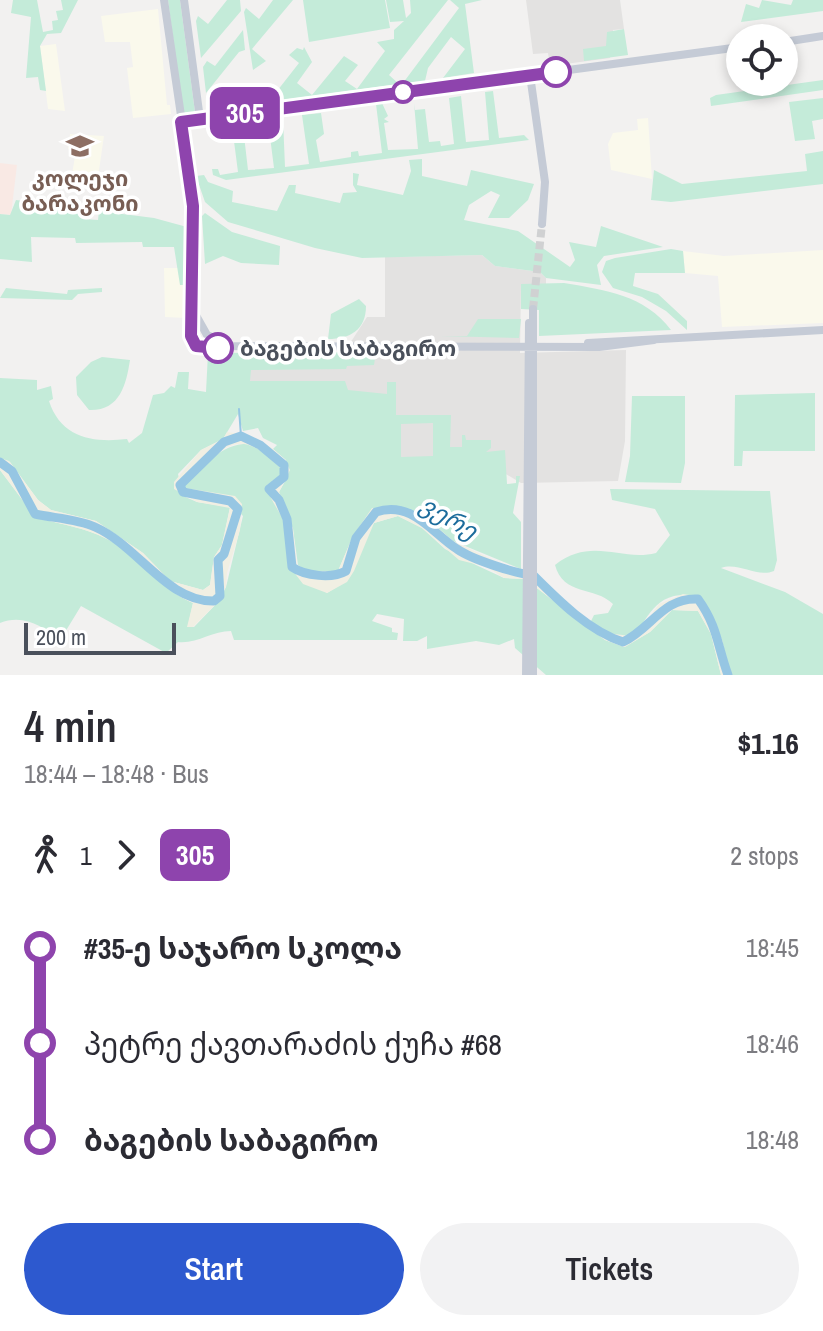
<!DOCTYPE html>
<meta charset="utf-8">
<style>
body{margin:0;font-family:"Archivo Narrow","Noto Sans Georgian",sans-serif;background:#f2f2f3;color:#2b2b33;height:100vh;display:flex;flex-direction:column;font-size:30px;white-space:nowrap}
*{box-sizing:border-box;margin:0}
p{font-size:26px;color:#7c7c81}
.icon{flex:none;width:44px;height:44px;fill:none;stroke:currentColor;stroke-width:2;stroke-linecap:round;stroke-linejoin:round}
.map{position:relative;height:675px;overflow:hidden}
.panel{display:flex;flex-direction:column;background:#fff;flex:1}
.panel>*{flex:none}
.badge{padding:0 16px;border-radius:12px;font-size:28px;line-height:52px}
.buttons{position:absolute;left:726px;top:24px;display:grid;gap:16px}
.buttons a{display:grid;place-items:center;width:72px;height:72px;border-radius:50%;background:#fff;box-shadow:0 4px 12px #0003;font-size:40px}
.scale{position:absolute;left:24px;bottom:20px;width:152px;box-sizing:border-box;padding-left:8px;border:4px solid #4a505b;border-top:0;font-size:22px;line-height:28px;white-space:nowrap;color:#4a505b;-webkit-text-stroke:6px #fff;paint-order:stroke}
.map>.badge{position:absolute;translate:-50% -50%;box-shadow:0 0 0 4px #fff}
.legs{display:flex;align-items:center;gap:12px;height:88px;padding:0 24px;font-size:26px}
.legs p{margin-inline-start:auto}
.headline{display:flex;align-items:center;justify-content:space-between;height:136px;padding:0 24px}
h1{font-size:44px;font-weight:600;line-height:60px}
.action{display:flex;gap:16px;margin-top:auto;padding:16px 24px}
.action a{flex:1;height:92px;border-radius:48px;background:#2d59cf;color:#fff;font-size:32px;font-weight:600;line-height:92px;text-align:center}
.action a+a{background:#f2f2f3;color:#2b2b33}
ul{padding:0 24px;list-style:none}
li{display:flex;align-items:center;gap:28px;height:96px;font-size:30px}
li i{display:grid;place-items:center;width:12px;height:100%;margin:0 10px;background:currentColor}
li i::after{content:'';width:20px;height:20px;margin:-10px;border:6px solid;border-radius:50%;background:#fff}
li p{margin-inline-start:auto}
li:first-child i{background:linear-gradient(#0000 50%,currentColor 0)}
li:last-child i{background:linear-gradient(currentColor 50%,#0000 0)}
.map>svg:first-child{display:block}
.commercial{fill:#faf9ec}
.education{fill:#e3e2e1}
.medical{fill:#f9e9e4}
.green{fill:#c4ebd9;fill-rule:evenodd}
.sand{fill:#f1efe3}
.lines{fill:none;stroke-linecap:round;stroke-linejoin:round}
.stream{stroke:#96c6e3;stroke-width:2}
.river{stroke:#96c6e3;stroke-width:9}
.secondary-tunnel{stroke:#d0d1d2;stroke-width:8;stroke-dasharray:8 4;stroke-linecap:butt}
.secondary{stroke:#c5cbd6;stroke-width:8}
.line-1-casing{stroke:#fff;stroke-width:18}
.line-1{stroke:#8e44ad;stroke-width:12}
.stop-1-dot{fill:#fff;stroke:#8e44ad;stroke-width:4}
.labels{text-anchor:middle;dominant-baseline:central;stroke-width:7;stroke-linejoin:round;paint-order:stroke}
.education-label{font-size:22px;font-weight:bold;fill:#785e54;stroke:#fff}
.stop-label{font-size:22px;font-weight:bold;fill:#4a505b;stroke:#fff;text-anchor:start}
.water-label{font-size:24px;font-style:italic;fill:#1c6c9c;stroke:#fff}
</style>
<div class="map">
<svg width="823" height="675" viewBox="0 0 823 675">
<rect width="100%" height="100%" fill="#f2f1f0"/>
<path class="commercial" d="M158,9L167,105H170L171,114L133,118L127,68L133,67L130,42H105L101,16Z
M56,44L65,111L48,109L40,46Z
M648,118L652,179L611,170L608,144L613,133L638,130L637,119Z
M70,134L104,136L98,177L72,174L76,151L68,149Z
M823,250V323L722,327L718,276L685,273L683,251L724,256Z
M164,268H180V285H187L186,318L165,317Z"/>
<path class="education" d="M526,0H620L624,29L613,30L610,58L550,66L548,53L533,54Z
M482,255L495,266L540,272L546,278V284H521L520,353L626,350L625,441L618,481L521,483L504,473L388,460L209,395L208,354H343L367,317H385V257Z"/>
<path class="medical" d="M0,163L17,165L11,215L0,214Z"/>
<path class="green" d="M13,0H37L43,32L53,30L52,21L58,20L56,11L63,10L61,0H78L61,33L47,34L40,46L46,91L40,90L38,77L26,78L31,17L11,13Z
M168,0H180L195,112L183,113Z
M227,0H240L241,11L201,58L196,21L198,16L208,24Z
M273,0H293L252,49L266,61L253,70L244,12L246,8L259,19Z
M303,0H385L390,28L309,42Z
M386,0H403L406,18L411,13L410,0H448L389,75L399,84L259,103L260,87V93L270,100L299,63L289,55L297,48L303,50L304,47L312,62L297,83L312,95L344,56L358,65L345,81L357,89L385,51L377,42L394,39V30L404,21L390,22Z
M450,0H482L465,4L474,73L443,78L465,49L451,37L428,68L425,81L403,83L459,8Z
M762,0L791,5L793,0H823V11L741,22L746,4L759,8Z
M624,29L628,55L584,61L583,49L606,46L607,32Z
M243,30L245,50L239,52L206,93L203,67L207,61L215,66Z
M823,80V90L711,106L710,98L716,95Z
M493,91L499,138L524,135L529,140L226,180L213,175L212,169H218L220,175L238,172L232,126L243,127L248,170L274,168L268,121L283,119L285,167L309,164L302,115L321,113L324,134L316,140L320,162L351,157V152L358,151L359,156L382,153L376,104L382,103L388,116L384,119L389,122L384,123L388,150L418,149L414,103L415,110L425,109L429,142L440,141L441,146L454,144L449,98L461,96L466,142L489,140L485,92Z
M823,98V119L812,121L815,139L795,141L789,102Z
M823,151V184L671,202L651,200L654,170L682,184L807,171L805,154Z
M422,159V176L467,186L471,170L534,184L528,200L509,218H488L500,195L491,191L469,205L464,220L518,231L570,267L575,260L569,242L596,247L601,226L663,247L604,256L597,265L601,285L546,278L540,272L495,266L482,255L362,258L315,248L228,222L205,202L196,176L204,175L208,182L233,191L232,202L277,211L289,185H296L295,193L340,203L343,193L357,192L353,185V173L359,174L357,185L403,195L411,171L409,160Z
M16,200L85,209L84,219L98,220L99,211L154,218L187,227L185,285H180L174,247H143L142,242L76,243L75,238L31,237L32,262L0,259V214L10,215Z
M205,213L232,232L280,246L279,265L241,263L223,256L205,264L202,216Z
M671,249L683,251L685,273H635L633,286L658,294L687,321V330L666,311L642,297L613,288L602,272L606,261L615,258Z
M564,283C605,290 645,295 671,330L539,336V310L521,309V284Z
M6,288L67,294L68,290L102,288V292L78,294L72,300L0,298Z
M359,299L366,306C366,330 350,339 328,339L331,314Z
M478,319H521L519,338L440,336H467Z
M376,352L374,365L347,366L346,369L251,370L250,381H345L348,390L387,394V382H396V415H451L450,447H462V435H465L466,440H491V448L486,452L505,450L507,484L516,483V476H520L513,513L521,522V569L453,541L431,522L381,507L353,536L338,571L308,572L298,565L293,529L279,492L287,478L286,460L273,449L277,445L263,438L258,428L243,431L238,414L223,439L201,450L178,474L183,496L197,502L230,507L222,545L214,557L210,585L203,590L170,581L143,553L96,521L51,510L38,500L10,462L0,458V378L37,380V390L51,386L53,399L49,401C61,438 93,443 127,439L129,443L142,433L153,395L164,393L171,386L175,388L178,372H189L188,389L206,392L208,353ZM433,423V456L401,457V424Z
M102,357L130,360C126,385 120,411 89,410L77,395L76,377L91,362Z
M815,393V451H743L742,466H734L735,395Z
M632,396H685V463L681,483L625,482L630,456Z
M254,444L282,469V475L272,481L271,498C289,518 287,542 290,567L327,593C366,571 353,554 374,523L398,516L422,528L445,549L476,565L504,578L525,579L605,640L624,647L650,632L672,610L698,611L711,634L721,675H546L515,648L514,639L499,645L476,641L427,649V636L417,641H403L404,619L377,614L372,621L392,628V632L398,633L397,640H234L231,631C212,631 197,644 178,642L166,653L81,606L59,642C44,625 22,614 0,623V470L36,518C67,525 98,530 124,549C150,567 164,591 193,603L188,626L194,627L219,601L226,587L243,516C215,488 219,498 185,488V483C207,465 221,441 254,444Z
M610,489L770,491L777,560L774,571C757,578 739,562 721,568L785,592L823,614V675H730L722,640L700,597C692,597 682,594 674,596C634,606 648,664 591,621L594,615L608,613L613,604C595,586 563,596 555,565C592,536 621,562 656,553L670,535L655,509L612,500Z"/>
<path class="sand" d="M227,432C251,435 280,446 290,470L279,492L293,529L297,565L308,572L338,571L353,536L372,508L410,512L431,522L453,541L504,565L534,573L563,602L606,633L631,636L640,630L659,604L683,594L701,597L722,640L730,675H721L711,634L698,611L672,610L650,632L625,647L605,640L525,579L504,578L487,567L459,560L422,528L398,516L374,523L354,571L347,582L327,593L303,584L290,567C288,554 289,540 286,527C282,513 268,499 267,485L282,475V469C235,421 224,450 185,483V488L235,496L242,504L240,530L227,573L226,586L219,601L193,627H187L193,603C164,591 149,567 124,549C97,530 67,525 36,518L0,470V458L9,461L38,500L51,510L96,521L143,553L170,581L203,590L210,585L214,557L222,545L230,508L197,502L174,489V482L201,450L223,439Z"/>
<g class="lines">
<path class="stream" d="M239,409L241,436"/>
<path class="river" d="M0,462L12,471L35,514C53,518 78,519 95,527C138,546 167,602 214,601L220,596L218,560L224,554L238,509L230,501L183,492L180,485L224,442L241,436L260,445L284,465V477L269,489L279,500L287,519L292,567C305,576 332,579 346,571L356,538L376,512C412,500 432,533 457,549C471,559 516,574 533,575C559,601 589,631 623,642C651,629 663,597 698,599C718,627 717,645 728,675"/>
<path class="secondary-tunnel" d="M533,309L542,224"/>
<path class="secondary" d="M164,0L193,197L190,319L195,346L599,347L654,340
M184,0L200,119
M784,42L823,36
M530,75L545,182L542,224
M181,122L740,47
M193,310L207,335L230,345
M588,343L823,330
M526,675L529,323
M533,675V309"/>
</g>
<g class="lines">
<g class="line-1-casing">
<path id="line-1" d="M218,348L196,346L191,336L193,206L181,122L556,72"/>
</g>
<use href="#line-1" class="line-1"/>
</g>
<defs>
<g id="university-bare" transform="scale(2.16)"><path d="M0-5L7-2L0 1L-7-2ZM-4 1L0 2.5L4 1V4Q0 6-4 4Z" fill="#8d6e63" stroke="#fff" stroke-width="2.5" paint-order="stroke"/></g>
</defs>
<g fill-rule="evenodd">
<use href="#university-bare" x="80" y="146"/>
</g>
<g class="stop-1-dot">
<circle cx="556" cy="72" r="14"/>
<circle cx="403" cy="92" r="10"/>
<circle cx="218" cy="348" r="14"/>
</g>
<g class="labels">
<g class="education-label">
<text x="80" y="178">კოლეჯი<tspan x="80" dy="25">ბარაკონი</tspan></text>
</g>
<g class="stop-label">
<text x="240" y="348">ბაგების საბაგირო</text>
</g>
<g class="water-label">
<text transform="translate(449 517) rotate(30)">ვერე</text>
</g>
</g>
</svg>
<div class="buttons">
<a><svg class="icon" aria-label="locate" viewBox="0 0 24 24"><circle cx="12" cy="12" r="6"/><path d="M12 2v4M12 18v4M2 12h4M18 12h4"/></svg></a>
</div>
<div class="scale">200 m</div>
<b class="badge" style="left:245px;top:113px;background:#8e44ad;color:#fff">305</b>
</div>
<section class="panel">
<div class="headline"><div><h1>4 min</h1><p>18:44 – 18:48 · Bus</p></div><b>$1.16</b></div>
<div class="legs"><svg class="icon" aria-label="walk" viewBox="0 0 24 24"><circle cx="13" cy="4" r="2"/><path d="M13 8l-2 6 4 7M11 14l-3 7M7 12l3-4h3l4 4"/></svg>1<svg class="icon" aria-label="forward" viewBox="0 0 24 24"><path d="M9 5l7 7-7 7"/></svg><b class="badge" style="background:#8e44ad;color:#fff">305</b><p>2 stops</p></div>
<ul>
<li><i style="color:#8e44ad"></i><b>#35-ე საჯარო სკოლა</b><p>18:45</p></li>
<li><i style="color:#8e44ad"></i><span>პეტრე ქავთარაძის ქუჩა #68</span><p>18:46</p></li>
<li><i style="color:#8e44ad"></i><b>ბაგების საბაგირო</b><p>18:48</p></li>
</ul>
<div class="action"><a>Start</a><a>Tickets</a></div>
</section>
